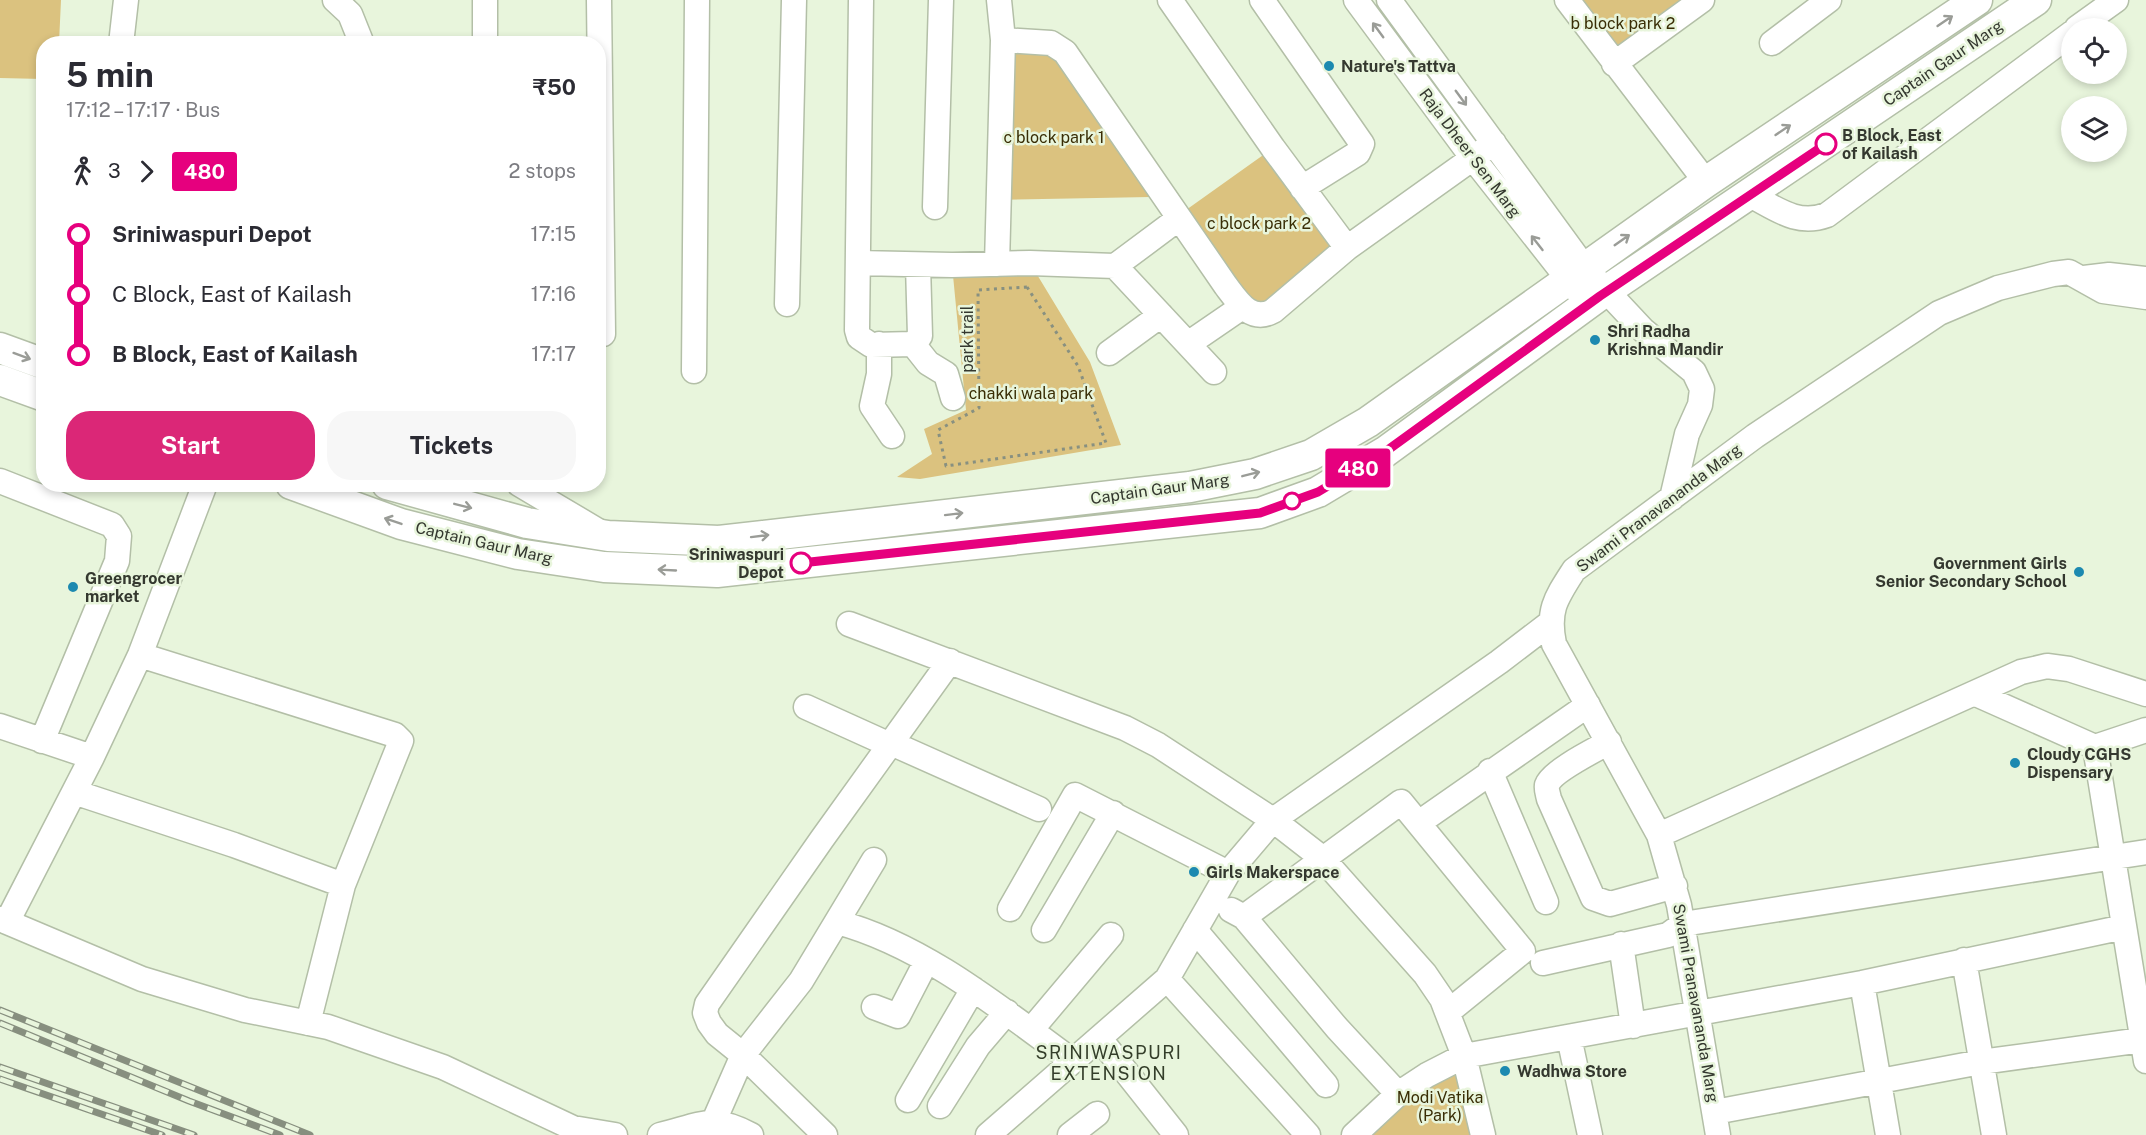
<!DOCTYPE html>
<meta charset="utf-8">
<style>
body{margin:0;font-family:"Public Sans",sans-serif;background:#f7f7f7;color:#2b2b33;height:100vh;display:flex;flex-direction:column;font-size:22px;white-space:nowrap}
*{box-sizing:border-box;margin:0}
p{font-size:20px;color:#7c7c81}
.icon{flex:none;width:33px;height:33px;fill:none;stroke:currentColor;stroke-width:2;stroke-linecap:round;stroke-linejoin:round}
.map{position:relative;flex:1;overflow:hidden}
.side{position:absolute;left:36px;top:36px;width:570px;height:456px;display:flex;flex-direction:column;background:#fff;border-radius:24px;box-shadow:0 3px 9px #0003}
.side>*{flex:none}
.badge{padding:0 12px;border-radius:4px;font-size:21px;line-height:39px}
.buttons{position:absolute;left:2061px;top:18px;display:grid;gap:12px}
.buttons a{display:grid;place-items:center;width:66px;height:66px;border-radius:50%;background:#fff;box-shadow:0 3px 9px #0003;font-size:30px}
.map>.badge{position:absolute;translate:-50% -50%;box-shadow:0 0 0 3px #fff}
.legs{display:flex;align-items:center;gap:9px;height:66px;padding:0 30px;font-size:20px}
.legs p{margin-inline-start:auto}
.overview{display:flex;align-items:center;justify-content:space-between;height:102px;padding:0 30px}
h1{font-size:33px;font-weight:700;line-height:45px}
.button{display:flex;gap:12px;margin-top:auto;padding:12px 30px}
.button a{flex:1;height:69px;border-radius:24px;background:#db2777;color:#fff;font-size:24px;font-weight:700;line-height:69px;text-align:center}
.button a+a{background:#f7f7f7;color:#2b2b33}
ul{padding:0 30px;list-style:none}
li{display:flex;align-items:center;gap:21px;height:60px;font-size:22px}
li i{display:grid;place-items:center;width:9px;height:100%;margin:0 8px;background:currentColor}
li i::after{content:'';width:15px;height:15px;margin:-8px;border:4px solid;border-radius:50%;background:#fff}
li p{margin-inline-start:auto}
li:first-child i{background:linear-gradient(#0000 50%,currentColor 0)}
li:last-child i{background:linear-gradient(currentColor 50%,#0000 0)}
.map>svg:first-child{display:block}
.green{fill:#dbc27f}
.lines{fill:none;stroke-linecap:round;stroke-linejoin:round}
.minor-casing{stroke:#b3bfa7;stroke-width:27}
.major-casing{stroke:#b3bfa7;stroke-width:33}
.path{stroke:#889080;stroke-width:3;stroke-dasharray:3 4.5;stroke-linecap:butt}
.minor{stroke:#fff;stroke-width:24}
.major{stroke:#fff;stroke-width:30}
.rail-casing{stroke:#878f7f;stroke-width:7}
.rail{stroke:#e8f5dc;stroke-width:4.5;stroke-dasharray:14;stroke-linecap:butt}
.oneway{stroke:#9a9c97}
.line-1-casing{stroke:#fff;stroke-width:14}
.line-1{stroke:#e6007e;stroke-width:9}
.poi-dot{fill:#1c89b0;stroke:#e8f5dc;stroke-width:2}
.stop-1-dot{fill:#fff;stroke:#e6007e;stroke-width:3}
.labels{text-anchor:middle;dominant-baseline:central;stroke-width:5;stroke-linejoin:round;paint-order:stroke}
.park-label{font-size:16px;fill:#392d05;stroke:#e8f5dc}
.street-label{font-size:16px;fill:#34382f;stroke:#e8f5dc}
.poi-label{font-size:16px;font-weight:bold;fill:#34382f;stroke:#e8f5dc;text-anchor:start}
.stop-label{font-size:16px;font-weight:bold;fill:#34382f;stroke:#e8f5dc;text-anchor:start}
.neighbourhood-label{font-size:18px;letter-spacing:1.5px;fill:#343e2a;stroke:#e8f5dc}
</style>
<div class="map">
<svg width="2146" height="1135" viewBox="0 0 2146 1135">
<rect width="100%" height="100%" fill="#e8f5dc"/>
<path class="green" d="M0,0H61L59,43L44,44L43,79L0,78Z
M1578,0H1696L1617,56Z
M994,29L1056,36L1157,180L1150,197L991,200Z
M1273,148L1336,248L1259,312L1186,210Z
M1030,263L1090,362L1121,445L920,479L897,477L932,454L924,429L966,410L952,265Z
M1466,1067L1479,1135H1358L1424,1080Z"/>
<g class="lines">
<g class="minor-casing">
<path id="minor" d="M335,0L350,14L362,44
M485,0V44
M599,0L603,334
M861,0L857,330L859,337L871,345L913,344L920,336L918,265
M1170,0L1273,148L1347,248
M1262,0L1362,144L1358,153L1302,188
M1356,0L1472,157L1580,294
M1389,0L1584,267L1643,330L1694,372L1702,389L1700,405L1687,434L1672,498
M1567,0L1706,182
M2077,28L2116,0
M1003,40L1051,43L1065,52L1226,286C1238,302 1251,323 1273,311L1347,248L1494,143
M1772,43L1829,0
M121,44L126,0
M1614,64L1702,0
M1750,195C1777,209 1797,226 1827,215L2072,33
M935,207L941,0
M858,263L952,265L1030,263L1115,266L1178,219
M997,264L1003,40L999,0
M1115,266L1214,372
M2084,278L2109,275L2146,279
M787,304L794,0
M879,344V374L872,406L892,436
M913,344L928,363L946,374L953,398
M1188,344L1242,307
M1109,353L1161,315
M694,371L697,0
M0,481L112,525L119,536L117,561L42,741
M519,484L600,532
M849,624L1125,728L1158,745L1273,820L1322,858L1425,974L1442,999L1464,1056L1483,1135
M140,655L395,735L401,741L343,885L308,1023
M1976,694L2095,747L2146,730
M806,707L890,745
M0,726L92,757
M1609,742C1595,750 1552,771 1547,785C1546,789 1548,794 1549,799L1593,898L1610,904L1675,886
M891,743L1039,809
M2095,747L2146,1061
M1490,771L1546,902
M74,792L234,845L343,885
M1420,822L1588,705
M1659,835L2021,672L2047,666L2069,669L2146,694
M1010,909L1075,795L1228,873
M1231,910L1244,917L1337,1028L1398,1094
M1244,917L1401,802L1523,951L1448,1012
M0,919L142,979L245,1010L328,1027L443,1067L573,1128L615,1135
M7,922L92,757L140,655L205,484
M837,922C923,945 1000,1008 1071,1060
M1044,930L1113,813
M1195,930L1326,1085
M1621,944L1633,1026
M1964,960L1994,1135
M1543,963L1668,935L1683,924L2146,852
M1167,979L1308,1135
M1862,983L1888,1135
M874,1007L898,1016L926,962
M1031,1030L1111,935
M1569,1037L1590,1135
M1100,1039L1176,1135
M908,1100L973,989
M940,1106L978,1046L1007,1012
M1715,1112L1981,1062L2142,1040
M714,1121L743,1055L801,981L874,860
M660,1135C701,1125 711,1114 751,1135
M825,1135L743,1055L717,1034L709,1023L705,1013L707,1004L822,839L950,661
M988,1135L1167,979L1228,873L1273,820L1499,662L1550,623
M1070,1135L1097,1114
M1354,1135L1398,1094L1427,1075L1464,1056L1862,983L2124,927
M1718,1135L1679,905L1659,835L1554,644C1547,610 1556,598 1574,570L1755,436L1939,313L1998,288L2053,274L2069,272L2103,291L2146,297"/>
</g>
<g class="major-casing">
<path id="major" d="M0,348L44,364
M0,380L44,396
M291,484L401,524L518,554L604,567L717,572L1260,513L1318,492L1385,452L1600,295L2036,0
M387,484L527,523L608,536L719,541L1190,487L1255,474L1311,455L1368,422L1706,182L1977,0"/>
</g>
<path class="path" d="M1027,287L1078,366L1106,443L946,466L938,430L979,408L978,290Z"/>
<use href="#minor" class="minor"/>
<use href="#major" class="major"/>
<g class="rail-casing">
<path id="rail" d="M0,1010L310,1135
M0,1023L189,1101L280,1135
M0,1067L194,1135
M0,1079L162,1135"/>
</g>
<use href="#rail" class="rail"/>
</g>
<defs><path id="oneway-shaft" d="M-6 0H5M1.5-3L5.5 0L1.5 3" fill="none" stroke-width="1.6" stroke-linecap="round" stroke-linejoin="round" transform="scale(1.5)"/></defs>
<g class="oneway">
<use href="#oneway-shaft" transform="translate(1945 21) rotate(-34)"/>
<use href="#oneway-shaft" transform="translate(1378 30) rotate(-126)"/>
<use href="#oneway-shaft" transform="translate(1461 98) rotate(54)"/>
<use href="#oneway-shaft" transform="translate(1783 130) rotate(-34)"/>
<use href="#oneway-shaft" transform="translate(1622 240) rotate(-35)"/>
<use href="#oneway-shaft" transform="translate(1537 243) rotate(-128)"/>
<use href="#oneway-shaft" transform="translate(22 356) rotate(20)"/>
<use href="#oneway-shaft" transform="translate(1251 474) rotate(-14)"/>
<use href="#oneway-shaft" transform="translate(463 506) rotate(14)"/>
<use href="#oneway-shaft" transform="translate(954 514) rotate(-7)"/>
<use href="#oneway-shaft" transform="translate(393 521) rotate(-161)"/>
<use href="#oneway-shaft" transform="translate(760 536) rotate(-7)"/>
<use href="#oneway-shaft" transform="translate(667 570) rotate(-177)"/>
</g>
<g class="lines">
<g class="line-1-casing">
<path id="line-1" d="M801,563L1260,513L1318,492L1385,452L1600,296L1826,144"/>
</g>
<use href="#line-1" class="line-1"/>
</g>
<g class="poi-dot">
<circle cx="1329" cy="66" r="6"/>
<circle cx="1595" cy="340" r="6"/>
<circle cx="2079" cy="572" r="6"/>
<circle cx="73" cy="587" r="6"/>
<circle cx="2015" cy="763" r="6"/>
<circle cx="1194" cy="872" r="6"/>
<circle cx="1505" cy="1071" r="6"/>
</g>
<g class="stop-1-dot">
<circle cx="1826" cy="144" r="10"/>
<circle cx="1292" cy="501" r="8"/>
<circle cx="801" cy="563" r="10"/>
</g>
<g class="labels">
<g class="park-label">
<text x="1623" y="23">b block park 2</text>
<text x="1054" y="137">c block park 1</text>
<text x="1259" y="223">c block park 2</text>
<text x="1031" y="393">chakki wala park</text>
<text x="1440" y="1097">Modi Vatika<tspan x="1440" dy="18">(Park)</tspan></text>
</g>
<g class="street-label">
<text transform="translate(1943 63) rotate(-34)">Captain Gaur Marg</text>
<text transform="translate(1470 153) rotate(53)">Raja Dheer Sen Marg</text>
<text transform="translate(967 339) rotate(-90)">park trail</text>
<text transform="translate(1160 489) rotate(-8)">Captain Gaur Marg</text>
<text transform="translate(1659 508) rotate(-37)">Swami Pranavananda Marg</text>
<text transform="translate(484 543) rotate(13)">Captain Gaur Marg</text>
<text transform="translate(1696 1003) rotate(80)">Swami Pranavananda Marg</text>
</g>
<g class="poi-label">
<text x="1341" y="66">Nature's Tattva</text>
<text x="1607" y="331">Shri Radha<tspan x="1607" dy="18">Krishna Mandir</tspan></text>
<text x="2067" y="563" text-anchor="end">Government Girls<tspan x="2067" dy="18">Senior Secondary School</tspan></text>
<text x="85" y="578">Greengrocer<tspan x="85" dy="18">market</tspan></text>
<text x="2027" y="754">Cloudy CGHS<tspan x="2027" dy="18">Dispensary</tspan></text>
<text x="1206" y="872">Girls Makerspace</text>
<text x="1517" y="1071">Wadhwa Store</text>
</g>
<g class="stop-label">
<text x="1842" y="135">B Block, East<tspan x="1842" dy="18">of Kailash</tspan></text>
<text x="784" y="554" text-anchor="end">Sriniwaspuri<tspan x="784" dy="18">Depot</tspan></text>
</g>
<g class="neighbourhood-label">
<text x="1109" y="1052">SRINIWASPURI<tspan x="1109" dy="21">EXTENSION</tspan></text>
</g>
</g>
</svg>
<div class="buttons">
<a><svg class="icon" aria-label="locate" viewBox="0 0 24 24"><circle cx="12" cy="12" r="6"/><path d="M12 2v4M12 18v4M2 12h4M18 12h4"/></svg></a>
<a><svg class="icon" aria-label="layers" viewBox="0 0 24 24"><path d="M12 4l9 5-9 5-9-5zM3 14l9 5 9-5"/></svg></a>
</div>
<b class="badge" style="left:1358px;top:468px;background:#e6007e;color:#fff">480</b>
<section class="side">
<div class="overview"><div><h1>5 min</h1><p>17:12 – 17:17 · Bus</p></div><b>₹50</b></div>
<div class="legs"><svg class="icon" aria-label="walk" viewBox="0 0 24 24"><circle cx="13" cy="4" r="2"/><path d="M13 8l-2 6 4 7M11 14l-3 7M7 12l3-4h3l4 4"/></svg>3<svg class="icon" aria-label="forward" viewBox="0 0 24 24"><path d="M9 5l7 7-7 7"/></svg><b class="badge" style="background:#e6007e;color:#fff">480</b><p>2 stops</p></div>
<ul>
<li><i style="color:#e6007e"></i><b>Sriniwaspuri Depot</b><p>17:15</p></li>
<li><i style="color:#e6007e"></i><span>C Block, East of Kailash</span><p>17:16</p></li>
<li><i style="color:#e6007e"></i><b>B Block, East of Kailash</b><p>17:17</p></li>
</ul>
<div class="button"><a>Start</a><a>Tickets</a></div>
</section>
</div>
